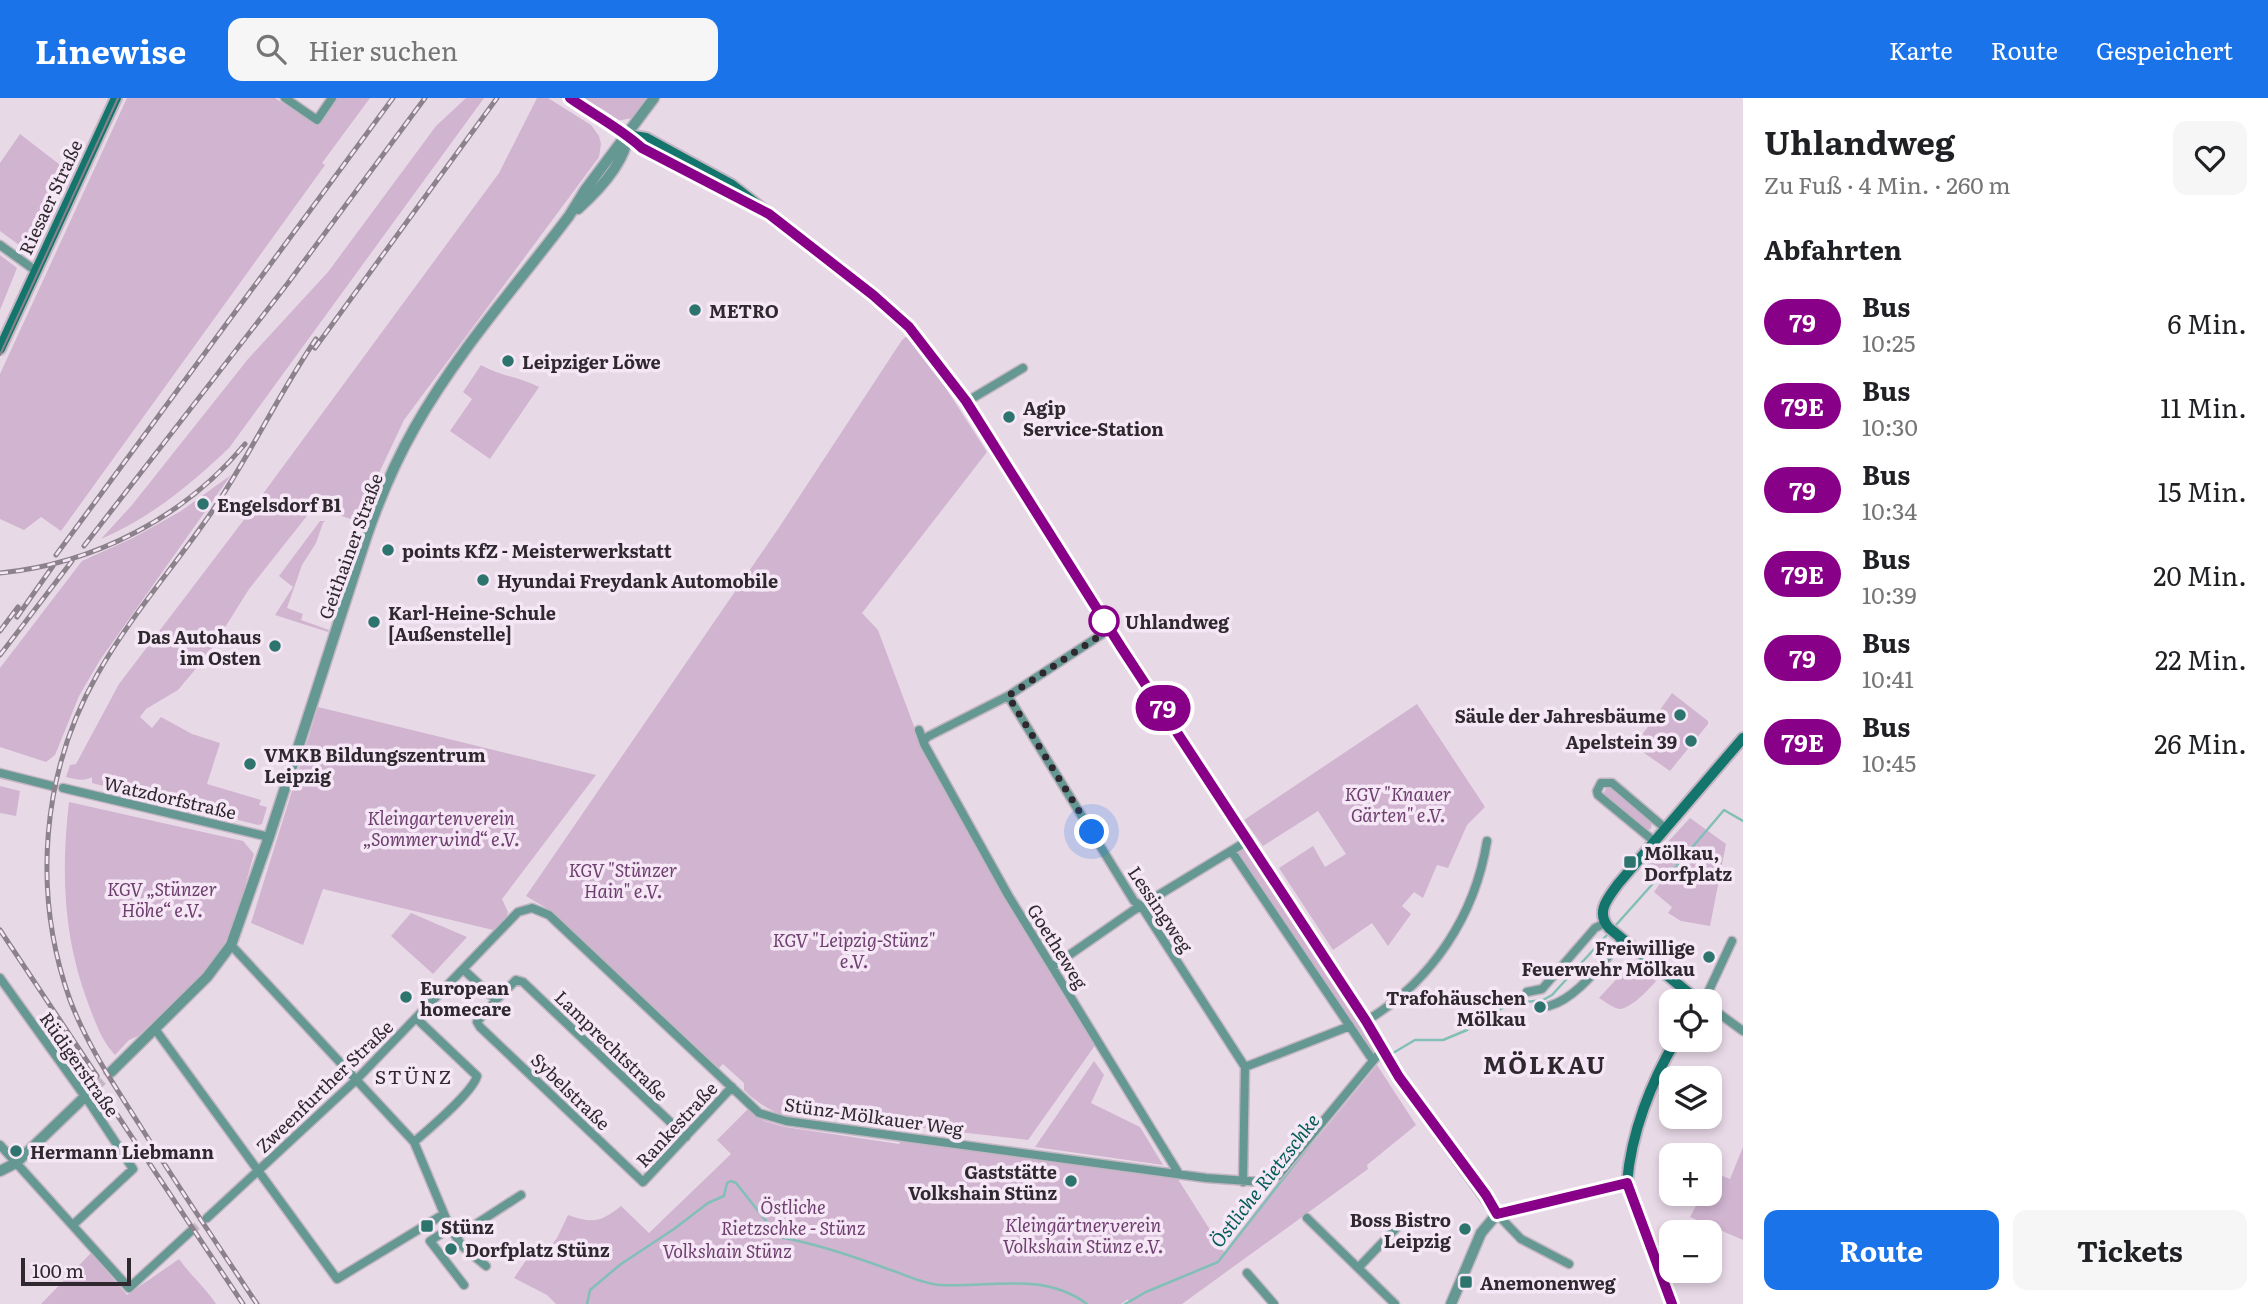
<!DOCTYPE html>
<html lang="de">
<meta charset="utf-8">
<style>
body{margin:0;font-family:Literata,serif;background:#f6f6f6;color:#202124;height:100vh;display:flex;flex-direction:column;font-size:26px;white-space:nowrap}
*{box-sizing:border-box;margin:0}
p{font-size:23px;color:#757577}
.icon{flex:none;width:38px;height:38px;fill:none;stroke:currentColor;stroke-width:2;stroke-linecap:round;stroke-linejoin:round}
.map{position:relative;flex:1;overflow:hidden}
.sheet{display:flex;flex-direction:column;background:#fff;width:525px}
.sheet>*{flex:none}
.badge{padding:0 14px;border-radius:23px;font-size:24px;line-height:46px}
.fabs{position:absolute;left:1659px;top:891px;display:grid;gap:14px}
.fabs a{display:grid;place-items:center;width:63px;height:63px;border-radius:14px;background:#fff;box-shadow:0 4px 10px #0003;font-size:35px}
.scale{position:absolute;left:21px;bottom:18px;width:110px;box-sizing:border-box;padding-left:7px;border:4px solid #2f292f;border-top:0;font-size:19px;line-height:24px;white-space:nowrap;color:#2f292f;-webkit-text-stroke:5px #f5e7f5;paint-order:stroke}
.you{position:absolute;width:35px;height:35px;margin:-18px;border:5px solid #fff;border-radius:50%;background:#1a73e8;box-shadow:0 0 0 10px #1a73e833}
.map>.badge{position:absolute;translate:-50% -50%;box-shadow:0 0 0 4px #fff}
h2{padding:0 21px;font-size:26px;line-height:63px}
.round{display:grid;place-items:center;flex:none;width:74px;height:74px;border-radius:14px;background:#f6f6f6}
.summary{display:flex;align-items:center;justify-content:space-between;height:119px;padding:0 21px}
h1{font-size:33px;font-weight:700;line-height:52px}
.button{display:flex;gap:14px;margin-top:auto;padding:14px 21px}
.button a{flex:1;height:80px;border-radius:14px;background:#1a73e8;color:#fff;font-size:28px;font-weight:700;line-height:80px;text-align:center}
.button a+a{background:#f6f6f6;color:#202124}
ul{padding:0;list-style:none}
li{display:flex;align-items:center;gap:21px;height:84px;padding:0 21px}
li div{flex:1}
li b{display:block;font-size:26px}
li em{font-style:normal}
li .badge{min-width:77px;font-weight:700;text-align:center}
header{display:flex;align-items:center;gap:42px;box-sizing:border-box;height:98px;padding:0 35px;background:#1a73e8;color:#fff}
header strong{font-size:33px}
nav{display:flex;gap:38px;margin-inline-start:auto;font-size:24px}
.search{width:490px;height:63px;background:#f6f6f6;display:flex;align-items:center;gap:18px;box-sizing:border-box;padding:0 24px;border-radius:14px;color:#757577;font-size:26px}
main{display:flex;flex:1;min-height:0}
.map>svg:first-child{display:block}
.green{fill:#d0b4d0}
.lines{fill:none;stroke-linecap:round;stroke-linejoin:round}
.stream{stroke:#82bfb7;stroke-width:2.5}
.minor-tunnel{stroke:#c3b6c2;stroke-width:8;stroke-dasharray:8 4;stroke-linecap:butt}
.tertiary-tunnel{stroke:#c3b6c2;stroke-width:10;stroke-dasharray:10 5;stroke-linecap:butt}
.minor-casing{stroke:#c3b6c2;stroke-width:11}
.tertiary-casing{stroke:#c3b6c2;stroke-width:13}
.secondary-casing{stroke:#c3b6c2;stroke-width:14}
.minor{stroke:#659892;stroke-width:8}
.tertiary{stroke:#659892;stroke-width:10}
.secondary{stroke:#14756d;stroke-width:10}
.tram{stroke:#8c828c;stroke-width:2}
.rail-casing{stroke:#8c828c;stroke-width:5}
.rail{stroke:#f5e7f5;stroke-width:2.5;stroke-dasharray:8;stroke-linecap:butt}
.line-casing{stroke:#fff;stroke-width:16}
.line{stroke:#808;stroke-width:10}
.walk{stroke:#2f292f;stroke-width:7;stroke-dasharray:0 12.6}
.poi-dot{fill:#2c746d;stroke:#f5e7f5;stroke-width:2.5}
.stop-dot{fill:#fff;stroke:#808;stroke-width:3.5}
.labels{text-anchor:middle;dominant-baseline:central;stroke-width:7;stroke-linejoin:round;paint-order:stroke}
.street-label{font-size:18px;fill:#2f292f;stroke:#f5e7f5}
.poi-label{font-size:18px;font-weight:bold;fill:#2f292f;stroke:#f5e7f5;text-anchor:start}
.stop-label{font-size:18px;font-weight:bold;fill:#2f292f;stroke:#f5e7f5;text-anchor:start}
.park-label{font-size:18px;font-style:italic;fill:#6d3e6e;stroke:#f5e7f5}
.neighbourhood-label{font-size:19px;letter-spacing:2px;fill:#2f292f;stroke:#f5e7f5}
.water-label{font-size:19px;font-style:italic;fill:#005c55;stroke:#f5e7f5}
.district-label{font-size:24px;font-weight:bold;letter-spacing:2px;fill:#2f292f;stroke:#f5e7f5}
</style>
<header>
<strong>Linewise</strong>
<div class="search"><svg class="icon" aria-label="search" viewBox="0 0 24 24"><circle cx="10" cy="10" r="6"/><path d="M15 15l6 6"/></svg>Hier suchen</div>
<nav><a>Karte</a><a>Route</a><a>Gespeichert</a></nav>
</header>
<main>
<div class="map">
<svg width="1743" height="1206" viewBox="0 0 1743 1206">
<rect width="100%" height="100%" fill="#e8d9e7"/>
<path class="green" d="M127,0H275L316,27L336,0H370L322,65L325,67L61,433L41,419L24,432L0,421V276Z
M466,0H484L229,350C190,387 150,420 101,441L132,407L248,261L328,174L436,28Z
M537,0H548L591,27L599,38L601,46L599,59L404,322L379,375L365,422L359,424L322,411L310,414L249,491L209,555L178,592L146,611L140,619L152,630L161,619L192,636L220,645L207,686L261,702L259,707L267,709L262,726L258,727L92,685V679C84,684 75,681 66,679L70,667L76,666L119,586L243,423L499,75Z
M583,0H651L637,19L617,23Z
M20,36L64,70L26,152L0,133V65Z
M0,157L17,170L0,212Z
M908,237L931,267L987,354L862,515L878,532L921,647L1006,795L1004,798L1096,946L1028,1042L872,1024L848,1019L822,1018L802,1004L790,1020C771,1013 758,1006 744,992V985L723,966L719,970L553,814L526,798L780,428L902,242Z
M481,267C500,278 520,279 539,289L490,361L450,333L472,301L463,294Z
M231,377L100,562L79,598L55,657L46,664L0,649V570L82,463L133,440L181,413Z
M320,423H325L323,425L316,445L302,467L287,510L303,516L301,522L329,532L328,534L275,517L293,489L279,478Z
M1672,595L1708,623V626L1670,673L1634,648Z
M1417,606L1485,709L1467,727L1448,770L1437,767L1423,800L1414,794L1402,808L1411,816L1388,848L1372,825L1333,852L1279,770L1313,748L1325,769L1346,756L1318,713L1263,748L1244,722Z
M318,609L596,677L502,801L508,814L506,820L493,832L323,791L303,847L251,825Z
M0,688L20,693L16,718L0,715Z
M1607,690H1613L1652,724L1651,731L1645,732L1605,698L1604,694Z
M69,704L243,743L254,756C245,786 238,820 223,848C205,879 164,913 138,938L129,942L115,957C101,942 95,923 88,905C63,839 61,773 69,704Z
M1690,720L1726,746L1710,828L1681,823L1668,815L1672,809L1654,794L1661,784L1643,771Z
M1249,743L1382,952L1372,961L1232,754Z
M411,815L467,839L433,876L391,838Z
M1634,862L1656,883C1649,891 1631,911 1619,911C1613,910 1604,903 1599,900Z
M1094,963L1104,977L1091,1005L1140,1029L1163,1067L1035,1049Z
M1377,967L1416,1027L1367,1067L1368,1071L1182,1206H1129L1128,1201L1121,1206H556L547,1197L514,1180L533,1152L543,1158L557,1140L568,1117C593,1126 601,1124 621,1108L649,1135L731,1056L717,1042L748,1011L764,1023L785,1029L899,1046L901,1043L1176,1078L1224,1154L1289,1070L1313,1045Z
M1743,1049V1142L1690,1119L1699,1102L1686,1096H1710V1073L1730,1081Z
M91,1155L127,1197L179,1161C191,1178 205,1189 216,1206H41Z"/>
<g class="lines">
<path class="stream" d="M1616,827L1657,781L1667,779L1724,712L1743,723
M1393,955L1415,942H1443L1467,932L1509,906L1543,902L1552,897L1607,837
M587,1206L590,1192L621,1166L674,1131L708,1105L724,1098L727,1085L731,1083L736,1085L779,1139C817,1146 852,1158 888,1171C904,1176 923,1186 940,1187C989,1190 1043,1173 1087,1206
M1125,1206L1146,1194L1218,1164L1326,1026"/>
<path class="minor-tunnel" d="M191,1133L207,1120"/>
<path class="tertiary-tunnel" d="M95,989L111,974"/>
<g class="minor-casing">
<path id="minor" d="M285,0L317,22L332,0
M0,147L36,173
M966,304L1023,270
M1008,598L1134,803L1142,809L1245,969L1243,1084
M919,632L924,646L1008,797L1179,1076
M924,643L927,639L1008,598L1110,531
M0,675L52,688
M63,690L269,739
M1655,744L1598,697L1597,693L1601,685H1612L1666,731
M1232,754L1372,961
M231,847L414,1044L450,1130L463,1149L486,1168
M1052,869L1134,812L1249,742
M464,872L496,902L477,924L480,929L643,1084L732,989
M0,880L91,1007L133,1071L74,1126
M1527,894L1542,891L1595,830L1605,825
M496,902L516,882L523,884L686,1039
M1704,903L1732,843
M1549,908C1577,900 1600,867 1619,846L1620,839
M1710,909L1743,933
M1366,923C1432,883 1475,818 1487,743
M155,931L337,1181L444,1116
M1245,969L1350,928
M414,1044C429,1031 473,994 477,978L416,920
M0,1047L129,1190L191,1133
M1497,1116L1521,1141L1569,1166
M207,1120L356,982L518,814L532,810L549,817L759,1015L786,1023L1206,1080L1262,1084L1278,1078L1382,952
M1307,1120L1395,1206
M450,1130L430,1143L464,1187
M456,1139L521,1097
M1359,1169L1403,1123
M1247,1175L1274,1206"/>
</g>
<g class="tertiary-casing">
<path id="tertiary" d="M578,111C598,93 625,65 628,37
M111,974L207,879L231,847L269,739L366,440C379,402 395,364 415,329C458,253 517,187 569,118L585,92L654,0
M0,1073L16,1065L95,989
M1451,1206L1481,1135L1497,1116"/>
</g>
<g class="secondary-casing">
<path id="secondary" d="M570,0C594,17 620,30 642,50L745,104
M628,37L646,40L732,87L873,197L909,229L966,304L1121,549L1366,923L1399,979L1497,1116L1627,1085
M0,251L116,0
M1694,903L1690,896L1609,830C1595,814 1608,800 1618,786L1743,640
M1672,1206L1627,1085C1631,1035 1651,984 1676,942"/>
</g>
<use href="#minor" class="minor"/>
<use href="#tertiary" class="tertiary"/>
<use href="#secondary" class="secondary"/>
<path class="tram" d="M0,257L118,0"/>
<g class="rail-casing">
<path id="rail" d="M315,250L497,0
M84,448L288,185L425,0
M56,457L393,0
M0,475C94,466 185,419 245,346
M17,519L53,468
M0,533L18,509
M0,557L72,463
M0,832L97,978
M88,973L243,1206
M257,1206C217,1146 177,1087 139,1026C113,985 87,947 70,902C32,796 41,675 97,577C129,520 174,469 211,415C249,359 278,297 316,241"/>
</g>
<use href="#rail" class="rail"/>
</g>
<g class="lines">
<g class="line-casing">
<path id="line" d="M570,0C594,17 620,30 642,50L769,116L873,197L909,229L966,303L1121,549L1366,923L1399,979L1486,1097L1497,1116L1627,1085L1672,1206"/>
</g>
<use href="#line" class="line"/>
<path class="walk" d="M1092,734L1008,598L1110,531L1104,523"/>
</g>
<g class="poi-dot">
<circle cx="695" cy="212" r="7"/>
<circle cx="508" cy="263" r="7"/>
<circle cx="1009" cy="319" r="7"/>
<circle cx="203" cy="406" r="7"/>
<circle cx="388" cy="452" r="7"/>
<circle cx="483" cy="482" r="7"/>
<circle cx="374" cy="524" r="7"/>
<circle cx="275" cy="548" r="7"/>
<circle cx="1680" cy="617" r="7"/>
<circle cx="1691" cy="643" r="7"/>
<circle cx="250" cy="666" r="7"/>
<rect x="1623" y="757" width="14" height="14" rx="3.5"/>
<circle cx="1709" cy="859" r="7"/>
<circle cx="406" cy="899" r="7"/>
<circle cx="1540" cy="909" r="7"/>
<circle cx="16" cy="1053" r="7"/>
<circle cx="1071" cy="1083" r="7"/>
<rect x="420" y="1121" width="14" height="14" rx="3.5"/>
<circle cx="1465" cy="1131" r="7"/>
<circle cx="451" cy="1151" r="7"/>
<rect x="1459" y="1177" width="14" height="14" rx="3.5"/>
</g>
<circle class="stop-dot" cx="1104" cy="523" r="14"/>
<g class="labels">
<g class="street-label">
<text transform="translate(50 99) rotate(-65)">Riesaer Straße</text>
<text transform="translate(350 448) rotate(-70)">Geithainer Straße</text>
<text transform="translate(170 699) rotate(13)">Watzdorfstraße</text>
<text transform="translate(1161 811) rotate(56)">Lessingweg</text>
<text transform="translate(1058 848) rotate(58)">Goetheweg</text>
<text transform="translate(612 947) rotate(44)">Lamprechtstraße</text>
<text transform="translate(80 966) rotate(55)">Rüdigerstraße</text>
<text transform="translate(324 988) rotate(-44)">Zweenfurther Straße</text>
<text transform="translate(571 993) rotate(44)">Sybelstraße</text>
<text transform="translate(874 1018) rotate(8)">Stünz-Mölkauer Weg</text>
<text transform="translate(676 1026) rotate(-47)">Rankestraße</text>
</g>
<g class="poi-label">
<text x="709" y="212">METRO</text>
<text x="522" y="263">Leipziger Löwe</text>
<text x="1023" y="309">Agip<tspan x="1023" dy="21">Service-Station</tspan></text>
<text x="217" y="406">Engelsdorf B1</text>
<text x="402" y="452">points KfZ - Meisterwerkstatt</text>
<text x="497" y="482">Hyundai Freydank Automobile</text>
<text x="388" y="514">Karl-Heine-Schule<tspan x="388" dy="21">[Außenstelle]</tspan></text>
<text x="261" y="538" text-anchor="end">Das Autohaus<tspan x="261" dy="21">im Osten</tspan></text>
<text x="1666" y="617" text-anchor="end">Säule der Jahresbäume</text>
<text x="1677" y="643" text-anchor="end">Apelstein 39</text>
<text x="264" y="656">VMKB Bildungszentrum<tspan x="264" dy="21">Leipzig</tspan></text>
<text x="1644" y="754">Mölkau,<tspan x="1644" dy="21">Dorfplatz</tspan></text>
<text x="1695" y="849" text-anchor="end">Freiwillige<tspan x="1695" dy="21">Feuerwehr Mölkau</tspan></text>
<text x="420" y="889">European<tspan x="420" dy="21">homecare</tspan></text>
<text x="1526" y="899" text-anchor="end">Trafohäuschen<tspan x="1526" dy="21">Mölkau</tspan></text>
<text x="30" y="1053">Hermann Liebmann</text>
<text x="1057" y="1073" text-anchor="end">Gaststätte<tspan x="1057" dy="21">Volkshain Stünz</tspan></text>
<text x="1451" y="1121" text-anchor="end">Boss Bistro<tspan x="1451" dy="21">Leipzig</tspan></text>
<text x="441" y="1128">Stünz</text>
<text x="465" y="1151">Dorfplatz Stünz</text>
<text x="1480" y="1184">Anemonenweg</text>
</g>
<g class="stop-label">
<text x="1125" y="523">Uhlandweg</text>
</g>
<g class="park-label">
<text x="1398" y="695">KGV "Knauer<tspan x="1398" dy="21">Gärten" e.V.</tspan></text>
<text x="441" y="719">Kleingartenverein<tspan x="441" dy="21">„Sommerwind“ e.V.</tspan></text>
<text x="623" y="771">KGV "Stünzer<tspan x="623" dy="21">Hain" e.V.</tspan></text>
<text x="162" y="790">KGV „Stünzer<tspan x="162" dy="21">Höhe“ e.V.</tspan></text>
<text x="854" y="841">KGV "Leipzig-Stünz"<tspan x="854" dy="21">e.V.</tspan></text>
<text x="793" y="1108">Östliche<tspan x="793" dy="21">Rietzschke - Stünz</tspan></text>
<text x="1083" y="1126">Kleingärtnerverein<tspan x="1083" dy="21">Volkshain Stünz e.V.</tspan></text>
<text x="727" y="1152">Volkshain Stünz</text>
</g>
<g class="neighbourhood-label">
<text x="414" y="978">STÜNZ</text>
</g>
<g class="water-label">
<text transform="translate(1264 1082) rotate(-52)">Östliche Rietzschke</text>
</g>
<g class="district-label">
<text x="1545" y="965">MÖLKAU</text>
</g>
</g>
</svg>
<div class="fabs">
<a><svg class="icon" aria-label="locate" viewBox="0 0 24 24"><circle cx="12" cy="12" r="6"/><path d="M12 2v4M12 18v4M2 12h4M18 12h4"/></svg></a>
<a><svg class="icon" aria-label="layers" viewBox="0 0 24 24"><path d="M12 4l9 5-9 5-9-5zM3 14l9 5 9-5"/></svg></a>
<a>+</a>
<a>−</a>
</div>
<div class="scale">100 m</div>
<div class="you" style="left:1092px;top:734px"></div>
<b class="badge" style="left:1163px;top:610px;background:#808;color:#fff">79</b>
</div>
<section class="sheet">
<div class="summary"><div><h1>Uhlandweg</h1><p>Zu Fuß · 4 Min. · 260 m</p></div><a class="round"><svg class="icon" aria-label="heart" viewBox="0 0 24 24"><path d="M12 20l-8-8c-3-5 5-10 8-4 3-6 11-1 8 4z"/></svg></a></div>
<h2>Abfahrten</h2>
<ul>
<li><span class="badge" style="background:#808;color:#fff">79</span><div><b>Bus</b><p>10:25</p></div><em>6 Min.</em></li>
<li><span class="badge" style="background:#808;color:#fff">79E</span><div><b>Bus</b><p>10:30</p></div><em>11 Min.</em></li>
<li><span class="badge" style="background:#808;color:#fff">79</span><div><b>Bus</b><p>10:34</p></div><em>15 Min.</em></li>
<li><span class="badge" style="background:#808;color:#fff">79E</span><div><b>Bus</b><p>10:39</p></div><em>20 Min.</em></li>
<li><span class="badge" style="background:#808;color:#fff">79</span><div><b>Bus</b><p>10:41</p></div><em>22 Min.</em></li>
<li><span class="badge" style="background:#808;color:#fff">79E</span><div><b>Bus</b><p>10:45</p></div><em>26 Min.</em></li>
</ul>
<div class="button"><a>Route</a><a>Tickets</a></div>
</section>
</main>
